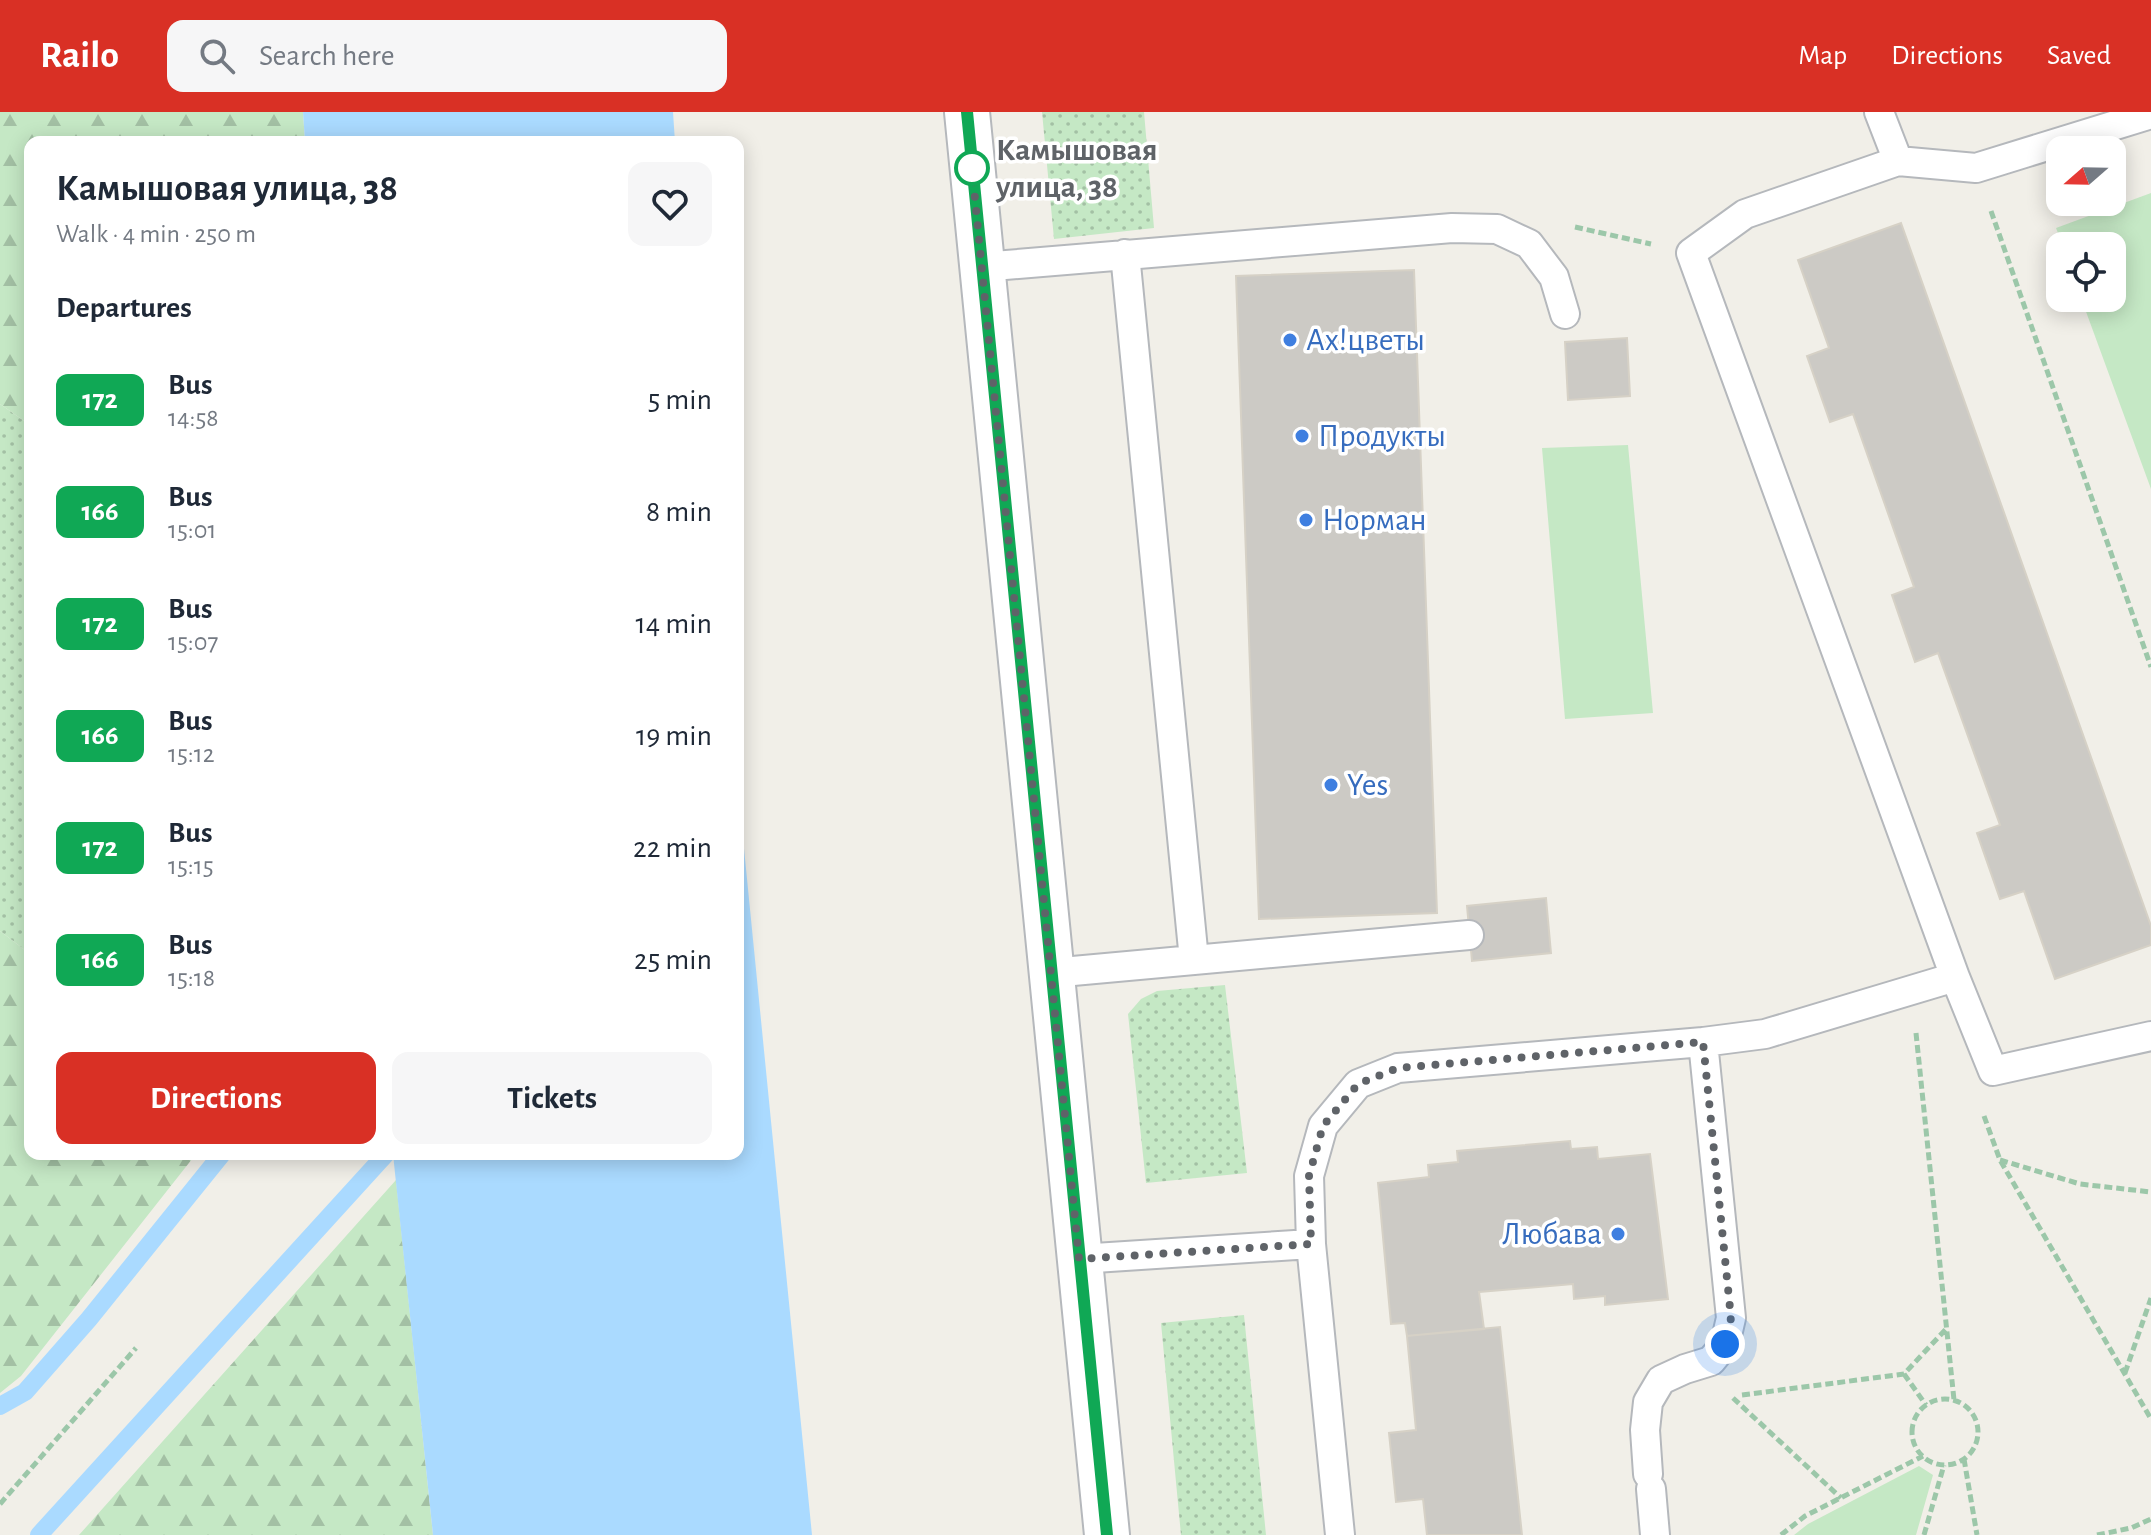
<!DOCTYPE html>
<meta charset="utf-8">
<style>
body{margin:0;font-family:"Alegreya Sans",sans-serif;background:#f6f6f7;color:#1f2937;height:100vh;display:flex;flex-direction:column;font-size:30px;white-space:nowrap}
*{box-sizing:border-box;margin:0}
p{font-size:26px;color:#747a83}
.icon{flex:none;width:44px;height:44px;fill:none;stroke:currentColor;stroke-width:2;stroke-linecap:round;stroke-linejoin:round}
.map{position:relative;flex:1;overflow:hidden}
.details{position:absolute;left:24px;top:24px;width:720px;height:1024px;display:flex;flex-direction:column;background:#fff;border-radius:16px;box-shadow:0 4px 20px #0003}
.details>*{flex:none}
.badge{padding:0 16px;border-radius:12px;font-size:28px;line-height:52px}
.needle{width:52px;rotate:250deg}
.buttons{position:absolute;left:2046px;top:24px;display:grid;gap:16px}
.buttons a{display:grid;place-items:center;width:80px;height:80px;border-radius:16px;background:#fff;box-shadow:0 4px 20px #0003;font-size:40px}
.you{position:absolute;width:40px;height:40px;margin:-20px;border:6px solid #fff;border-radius:50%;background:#1a73e8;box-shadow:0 0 0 12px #1a73e833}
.map>.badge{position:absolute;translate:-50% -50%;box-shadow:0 0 0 4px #fff}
h2{padding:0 32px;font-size:30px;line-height:72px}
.round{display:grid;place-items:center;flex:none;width:84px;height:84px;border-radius:16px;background:#f6f6f7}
.head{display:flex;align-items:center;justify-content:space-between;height:136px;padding:0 32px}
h1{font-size:38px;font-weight:700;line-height:60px}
.primary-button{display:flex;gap:16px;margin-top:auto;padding:16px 32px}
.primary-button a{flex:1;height:92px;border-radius:16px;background:#d93025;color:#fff;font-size:32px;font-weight:700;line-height:92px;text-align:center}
.primary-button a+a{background:#f6f6f7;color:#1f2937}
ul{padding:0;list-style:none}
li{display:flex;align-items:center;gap:24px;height:112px;padding:0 32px}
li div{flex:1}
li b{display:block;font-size:30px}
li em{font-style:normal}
li .badge{min-width:88px;font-weight:700;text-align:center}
header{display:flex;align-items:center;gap:48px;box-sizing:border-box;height:112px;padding:0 40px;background:#d93025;color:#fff}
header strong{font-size:38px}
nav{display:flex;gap:44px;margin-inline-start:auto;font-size:28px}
.search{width:560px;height:72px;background:#f6f6f7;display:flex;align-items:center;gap:20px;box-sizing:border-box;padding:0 28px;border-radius:16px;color:#747a83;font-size:30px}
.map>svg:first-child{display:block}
.grass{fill:url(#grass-dots)}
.forest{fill:url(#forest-firs)}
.green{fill:#c5e8c5}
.water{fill:#aadaff}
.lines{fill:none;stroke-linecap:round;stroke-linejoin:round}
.stream{stroke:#aadaff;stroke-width:18}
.building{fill:#cccac5;stroke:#d6d1c6;stroke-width:2}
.service-casing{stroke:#b5b8bc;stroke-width:32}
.tertiary-casing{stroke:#b5b8bc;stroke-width:48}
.path{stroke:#9cc7a9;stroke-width:5;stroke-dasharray:8 4;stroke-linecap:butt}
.service{stroke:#fff;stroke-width:28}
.tertiary{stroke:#fff;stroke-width:44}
.line-casing{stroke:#fff;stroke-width:18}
.line{stroke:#10a855;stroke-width:12}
.walk{stroke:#5f6368;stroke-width:8;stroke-dasharray:0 14.4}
.stop-dot{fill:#fff;stroke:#10a855;stroke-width:4}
.shop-dot{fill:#3f7fe0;stroke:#fff;stroke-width:3}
.labels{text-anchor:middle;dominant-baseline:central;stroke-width:7;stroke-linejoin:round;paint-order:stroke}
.stop-label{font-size:32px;font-weight:bold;fill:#5f6368;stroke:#fff;text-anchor:start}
.shop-label{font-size:32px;fill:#366cbe;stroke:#fff;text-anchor:start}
</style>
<header>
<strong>Railo</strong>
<div class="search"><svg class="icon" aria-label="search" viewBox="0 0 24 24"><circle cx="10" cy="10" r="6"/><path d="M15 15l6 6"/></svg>Search here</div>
<nav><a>Map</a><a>Directions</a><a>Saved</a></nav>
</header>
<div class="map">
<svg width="2151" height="1423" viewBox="0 0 2151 1423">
<defs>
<pattern id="grass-dots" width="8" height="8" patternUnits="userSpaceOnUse" patternTransform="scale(2)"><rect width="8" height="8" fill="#c5e8c5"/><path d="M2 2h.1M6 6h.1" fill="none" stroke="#a3c0a4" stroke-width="1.8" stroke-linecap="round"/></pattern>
<pattern id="forest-firs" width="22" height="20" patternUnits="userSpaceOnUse" patternTransform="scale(2)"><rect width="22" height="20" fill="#c5e8c5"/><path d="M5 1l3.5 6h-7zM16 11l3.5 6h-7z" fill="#a3c0a4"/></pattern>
</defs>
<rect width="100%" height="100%" fill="#f1efe8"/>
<path class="grass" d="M1042,0H1144L1154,116L1054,127Z
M0,292L30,313V842L0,819Z
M1225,873L1247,1061L1146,1071L1128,902L1141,887L1157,879Z
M1244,1203L1266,1423H1181L1161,1211Z"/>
<path class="forest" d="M0,0H303L305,30H30V313L0,292Z
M0,819L30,842V1042H196L21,1264L0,1281Z
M396,1068L433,1423H79Z"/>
<path class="green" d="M2151,81V377L2081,186H2112V134H2063L2056,116Z
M1628,333L1653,601L1565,607L1542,336Z
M1919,1354L1933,1363L1916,1423H1794L1808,1412Z"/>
<path class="water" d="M303,0H673L675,30H305Z
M738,676L812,1423H433L393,1042H738Z"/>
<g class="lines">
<path class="stream" d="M0,1294L25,1280L89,1207L222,1042
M39,1423L386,1042"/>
</g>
<path class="building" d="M1901,111L2151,814V833L2055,867L2024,779L2000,787L1977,721L2000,713L1938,541L1915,550L1892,483L1914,475L1853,302L1830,310L1807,244L1829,236L1798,148Z
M1414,158L1437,801L1259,807L1236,164Z
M1627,226L1630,284L1568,288L1565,230Z
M1546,786L1551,841L1472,849L1467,794Z
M1570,1029L1571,1037L1597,1035L1598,1047L1650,1042L1668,1187L1605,1193V1184L1574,1187L1573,1172L1479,1180L1484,1217L1407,1224L1405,1211L1391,1212L1378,1071L1429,1065L1428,1053L1458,1050L1457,1039Z
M1500,1215L1522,1423H1427L1423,1387L1396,1390L1389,1321L1416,1318L1407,1224Z"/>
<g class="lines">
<g class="service-casing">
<path id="service" d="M1879,0L1898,49
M1125,142L1194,848
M981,155L1452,116L1497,117L1529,132L1554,165L1565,202
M1051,861L1469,823
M1955,865L1993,959L2151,924
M1311,1132L1340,1423
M1079,1147L1311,1132L1309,1064L1323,1014L1358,972L1398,956L1703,930L1765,922L1955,865L1691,141L1745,102L1898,49L1976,56L2151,2
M1648,1362L1645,1318L1648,1290L1661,1268L1685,1257L1711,1249L1725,1232L1731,1206L1703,930
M1651,1377L1655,1423"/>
</g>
<g class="tertiary-casing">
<path id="tertiary" d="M967,0L1107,1423"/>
</g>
<path class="path" d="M1991,99L2151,555
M1575,115L1651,132
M1916,921L1954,1288
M1984,1004L2000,1048L2151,1307
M2000,1048L2080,1072L2151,1080
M2125,1261L2151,1186
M1904,1262L1926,1293
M1742,1283L1904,1262L1947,1216
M1733,1286L1841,1386
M1912 1320a33 33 0 1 1 66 0a33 33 0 1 1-66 0Z
M1964,1347L1977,1423
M0,1392L136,1236
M1781,1423L1805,1404L1923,1344
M1924,1423L1944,1353
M2097,1423L2131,1416L2151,1407"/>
<use href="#service" class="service"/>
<use href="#tertiary" class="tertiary"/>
</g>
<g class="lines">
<g class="line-casing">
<path id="line" d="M967,0L1107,1423"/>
</g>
<use href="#line" class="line"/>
<path class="walk" d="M972,56L1079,1147L1311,1132L1309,1064L1323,1014L1358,972L1398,956L1703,930L1731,1206L1725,1232"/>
</g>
<circle class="stop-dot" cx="972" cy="56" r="16"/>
<g class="shop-dot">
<circle cx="1290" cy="228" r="8"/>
<circle cx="1302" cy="324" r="8"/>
<circle cx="1306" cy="408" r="8"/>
<circle cx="1331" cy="673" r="8"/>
<circle cx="1618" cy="1122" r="8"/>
</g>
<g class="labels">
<g class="stop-label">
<text x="996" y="38">Камышовая<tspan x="996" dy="37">улица, 38</tspan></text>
</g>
<g class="shop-label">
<text x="1306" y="228">Ах!цветы</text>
<text x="1318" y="324">Продукты</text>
<text x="1322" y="408">Норман</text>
<text x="1347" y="673">Yes</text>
<text x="1602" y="1122" text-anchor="end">Любава</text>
</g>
</g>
</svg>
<div class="buttons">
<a><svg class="needle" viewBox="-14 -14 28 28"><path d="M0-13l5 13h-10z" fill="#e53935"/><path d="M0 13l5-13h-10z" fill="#747a83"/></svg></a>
<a><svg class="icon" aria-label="locate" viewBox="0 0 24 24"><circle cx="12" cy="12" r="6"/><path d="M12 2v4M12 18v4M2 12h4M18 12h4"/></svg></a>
</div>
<div class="you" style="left:1725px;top:1232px"></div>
<section class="details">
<div class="head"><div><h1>Камышовая улица, 38</h1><p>Walk · 4 min · 250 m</p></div><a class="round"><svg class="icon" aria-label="heart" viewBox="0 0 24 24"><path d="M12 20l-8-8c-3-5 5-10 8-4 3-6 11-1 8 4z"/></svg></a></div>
<h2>Departures</h2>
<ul>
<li><span class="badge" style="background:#10a855;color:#fff">172</span><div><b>Bus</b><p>14:58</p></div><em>5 min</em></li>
<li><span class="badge" style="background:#10a855;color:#fff">166</span><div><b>Bus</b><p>15:01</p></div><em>8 min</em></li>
<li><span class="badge" style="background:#10a855;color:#fff">172</span><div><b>Bus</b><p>15:07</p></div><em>14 min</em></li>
<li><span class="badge" style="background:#10a855;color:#fff">166</span><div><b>Bus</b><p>15:12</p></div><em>19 min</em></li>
<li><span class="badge" style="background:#10a855;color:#fff">172</span><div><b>Bus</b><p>15:15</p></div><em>22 min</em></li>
<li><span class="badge" style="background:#10a855;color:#fff">166</span><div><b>Bus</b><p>15:18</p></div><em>25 min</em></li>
</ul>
<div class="primary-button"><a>Directions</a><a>Tickets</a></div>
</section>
</div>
